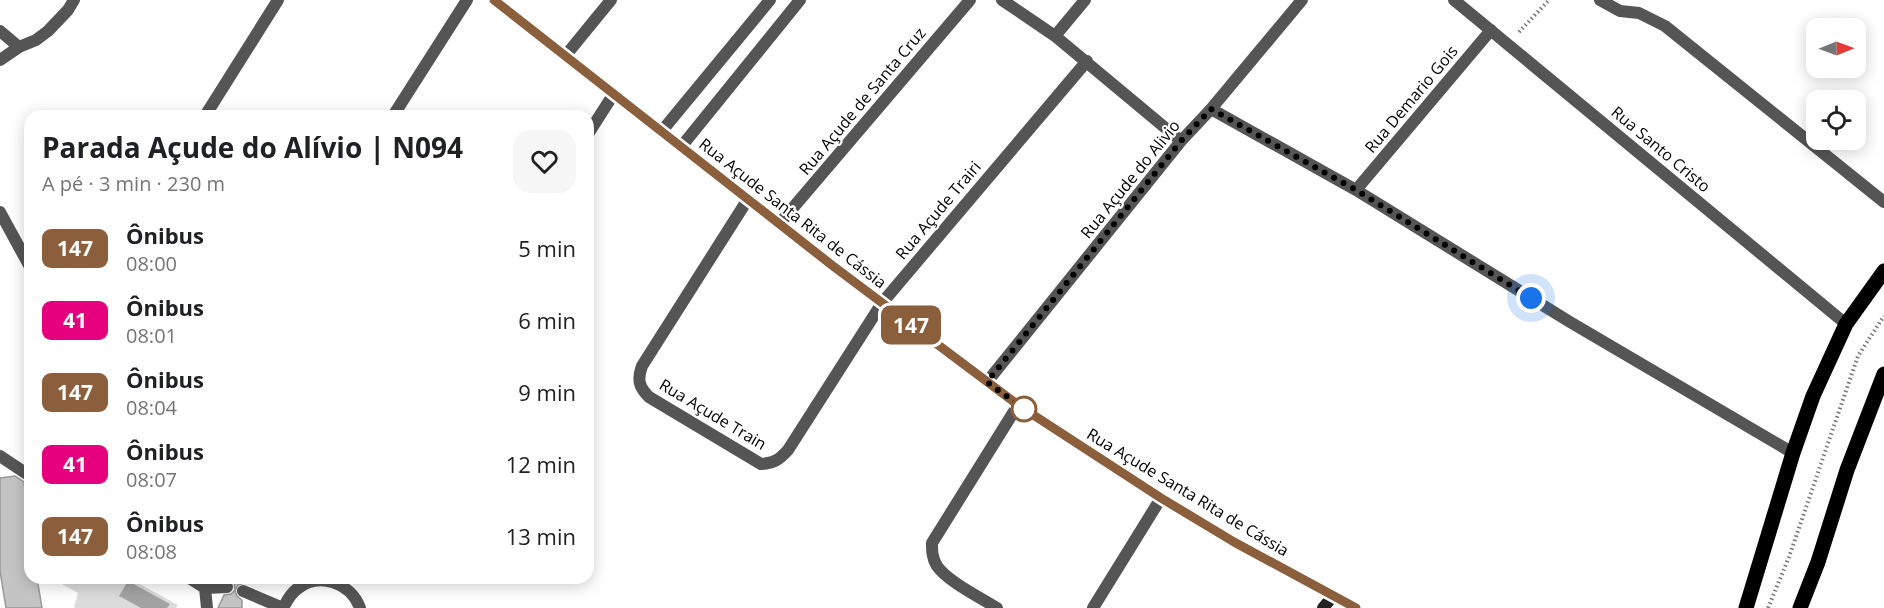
<!DOCTYPE html>
<html lang="pt">
<meta charset="utf-8">
<style>
body{margin:0;font-family:"Open Sans",sans-serif;background:#f6f6f6;color:#202124;height:100vh;display:flex;flex-direction:column;font-size:22px;white-space:nowrap}
*{box-sizing:border-box;margin:0}
p{font-size:20px;color:#757577}
.icon{flex:none;width:33px;height:33px;fill:none;stroke:currentColor;stroke-width:2;stroke-linecap:round;stroke-linejoin:round}
.map{position:relative;flex:1;overflow:hidden}
.panel{position:absolute;left:24px;top:110px;width:570px;height:474px;display:flex;flex-direction:column;background:#fff;border-radius:18px;box-shadow:0 3px 15px #0003}
.panel>*{flex:none}
.badge{padding:0 12px;border-radius:9px;font-size:21px;line-height:39px}
.needle{width:39px;rotate:89deg}
.controls{position:absolute;left:1806px;top:18px;display:grid;gap:12px}
.controls a{display:grid;place-items:center;width:60px;height:60px;border-radius:12px;background:#fff;box-shadow:0 3px 15px #0003;font-size:30px}
.you{position:absolute;width:30px;height:30px;margin:-15px;border:4px solid #fff;border-radius:50%;background:#1a73e8;box-shadow:0 0 0 9px #1a73e833}
.map>.badge{position:absolute;translate:-50% -50%;box-shadow:0 0 0 3px #fff}
.round{display:grid;place-items:center;flex:none;width:63px;height:63px;border-radius:18px;background:#f6f6f6}
.head{display:flex;align-items:center;justify-content:space-between;height:102px;padding:0 18px}
h1{font-size:28px;font-weight:700;line-height:45px}
ul{padding:0;list-style:none}
li{display:flex;align-items:center;gap:18px;height:72px;padding:0 18px}
li div{flex:1}
li b{display:block;font-size:22px}
li em{font-style:normal}
li .badge{min-width:66px;font-weight:700;text-align:center}
.map>svg:first-child{display:block}
.green{fill:#dcdcdc}
.water{fill:#a3a3a3}
.building{fill:#c4c4c4;stroke:#999;stroke-width:1.5}
.lines{fill:none;stroke-linecap:round;stroke-linejoin:round}
.path{stroke:#777;stroke-width:4;stroke-dasharray:1.5 3;stroke-linecap:butt}
.lane{stroke:#555;stroke-width:12}
.street{stroke:#555;stroke-width:12}
.secondary{stroke:#222;stroke-width:12}
.primary{stroke:#000;stroke-width:15}
.line-casing{stroke:#fff;stroke-width:14}
.line{stroke:#8b5e3c;stroke-width:9}
.walk{stroke:#000;stroke-width:6;stroke-dasharray:0 10.8}
.stop-dot{fill:#fff;stroke:#8b5e3c;stroke-width:3}
.labels{text-anchor:middle;dominant-baseline:central;stroke-width:4.5;stroke-linejoin:round;paint-order:stroke}
.street-label{font-size:16px;fill:#000;stroke:#fff}
</style>
<div class="map">
<svg width="1884" height="608" viewBox="0 0 1884 608">
<rect width="100%" height="100%" fill="#fff"/>
<path class="green" d="M56,578H129L178,605L176,608H76L74,607L78,593L56,581Z"/>
<path class="water" d="M128,581L170,604L167,608H141L119,596Z"/>
<path class="building" d="M15,476L24,482L30,525V528H27L30,551V578H37L42,608H6L0,571V478Z
M232,578H245L244,583L238,585L235,591L237,596L242,600V608H218L224,595L231,594L235,590L234,583L231,580Z"/>
<g class="lines">
<path class="path" d="M1519,32L1549,0
M1768,608L1789,557L1858,356L1884,316"/>
<path class="lane" d="M0,212L30,267
M0,456L30,476
M189,578L205,588L227,587
M205,588L207,608
M243,591L283,608"/>
<path class="street" d="M1002,0L1055,36L1181,141
M1454,0L1846,324
M1600,0L1620,11L1639,13L1665,26L1884,202
M0,31L19,47
M1055,36L1085,0
M566,55L611,0
M0,60L19,47L36,40L48,31L68,10L74,0
M1211,109L1356,190L1570,322L1793,453
M205,116L278,0
M393,116L467,0
M661,132L770,0
M588,134L613,95
M681,147L800,0
M1356,190L1491,30
M748,199L642,366C637,380 639,387 649,397L761,464C774,463 779,460 788,450L882,303L1087,61
M780,223L970,0
M987,382L1181,141L1211,109L1302,0
M283,608C287,601 290,594 297,589C319,571 351,583 360,608
M997,608C981,598 947,581 937,566C932,558 932,551 932,543L1018,405
M1093,608L1161,498"/>
<path class="secondary" d="M494,0L833,266L1018,405L1161,498L1234,542L1356,608
M1323,608L1333,596"/>
<path class="primary" d="M1746,608L1793,453L1813,396L1846,324L1884,271
M1800,608L1818,562L1847,470L1884,374"/>
</g>
<g class="lines">
<g class="line-casing">
<path id="line" d="M494,0L833,266L1018,405L1161,498L1234,542L1356,608"/>
</g>
<use href="#line" class="line"/>
<path class="walk" d="M1024,409L987,382L1181,141L1211,109L1356,190L1531,298"/>
</g>
<circle class="stop-dot" cx="1024" cy="409" r="12"/>
<g class="labels">
<g class="street-label">
<text transform="translate(1411 99) rotate(-50)">Rua Demario Gois</text>
<text transform="translate(862 101) rotate(-50)">Rua Açude de Santa Cruz</text>
<text transform="translate(1661 149) rotate(40)">Rua Santo Cristo</text>
<text transform="translate(1130 179) rotate(-51)">Rua Açude do Alivio</text>
<text transform="translate(938 210) rotate(-50)">Rua Açude Trairi</text>
<text transform="translate(793 213) rotate(38)">Rua Açude Santa Rita de Cássia</text>
<text transform="translate(713 414) rotate(31)">Rua Açude Train</text>
<text transform="translate(1188 492) rotate(31)">Rua Açude Santa Rita de Cássia</text>
</g>
</g>
</svg>
<div class="controls">
<a><svg class="needle" viewBox="-14 -14 28 28"><path d="M0-13l5 13h-10z" fill="#e53935"/><path d="M0 13l5-13h-10z" fill="#757577"/></svg></a>
<a><svg class="icon" aria-label="locate" viewBox="0 0 24 24"><circle cx="12" cy="12" r="6"/><path d="M12 2v4M12 18v4M2 12h4M18 12h4"/></svg></a>
</div>
<div class="you" style="left:1531px;top:298px"></div>
<b class="badge" style="left:911px;top:325px;background:#8b5e3c;color:#fff">147</b>
<section class="panel">
<div class="head"><div><h1>Parada Açude do Alívio | N094</h1><p>A pé · 3 min · 230 m</p></div><a class="round"><svg class="icon" aria-label="heart" viewBox="0 0 24 24"><path d="M12 20l-8-8c-3-5 5-10 8-4 3-6 11-1 8 4z"/></svg></a></div>
<ul>
<li><span class="badge" style="background:#8b5e3c;color:#fff">147</span><div><b>Ônibus</b><p>08:00</p></div><em>5 min</em></li>
<li><span class="badge" style="background:#e6007e;color:#fff">41</span><div><b>Ônibus</b><p>08:01</p></div><em>6 min</em></li>
<li><span class="badge" style="background:#8b5e3c;color:#fff">147</span><div><b>Ônibus</b><p>08:04</p></div><em>9 min</em></li>
<li><span class="badge" style="background:#e6007e;color:#fff">41</span><div><b>Ônibus</b><p>08:07</p></div><em>12 min</em></li>
<li><span class="badge" style="background:#8b5e3c;color:#fff">147</span><div><b>Ônibus</b><p>08:08</p></div><em>13 min</em></li>
</ul>
</section>
</div>
